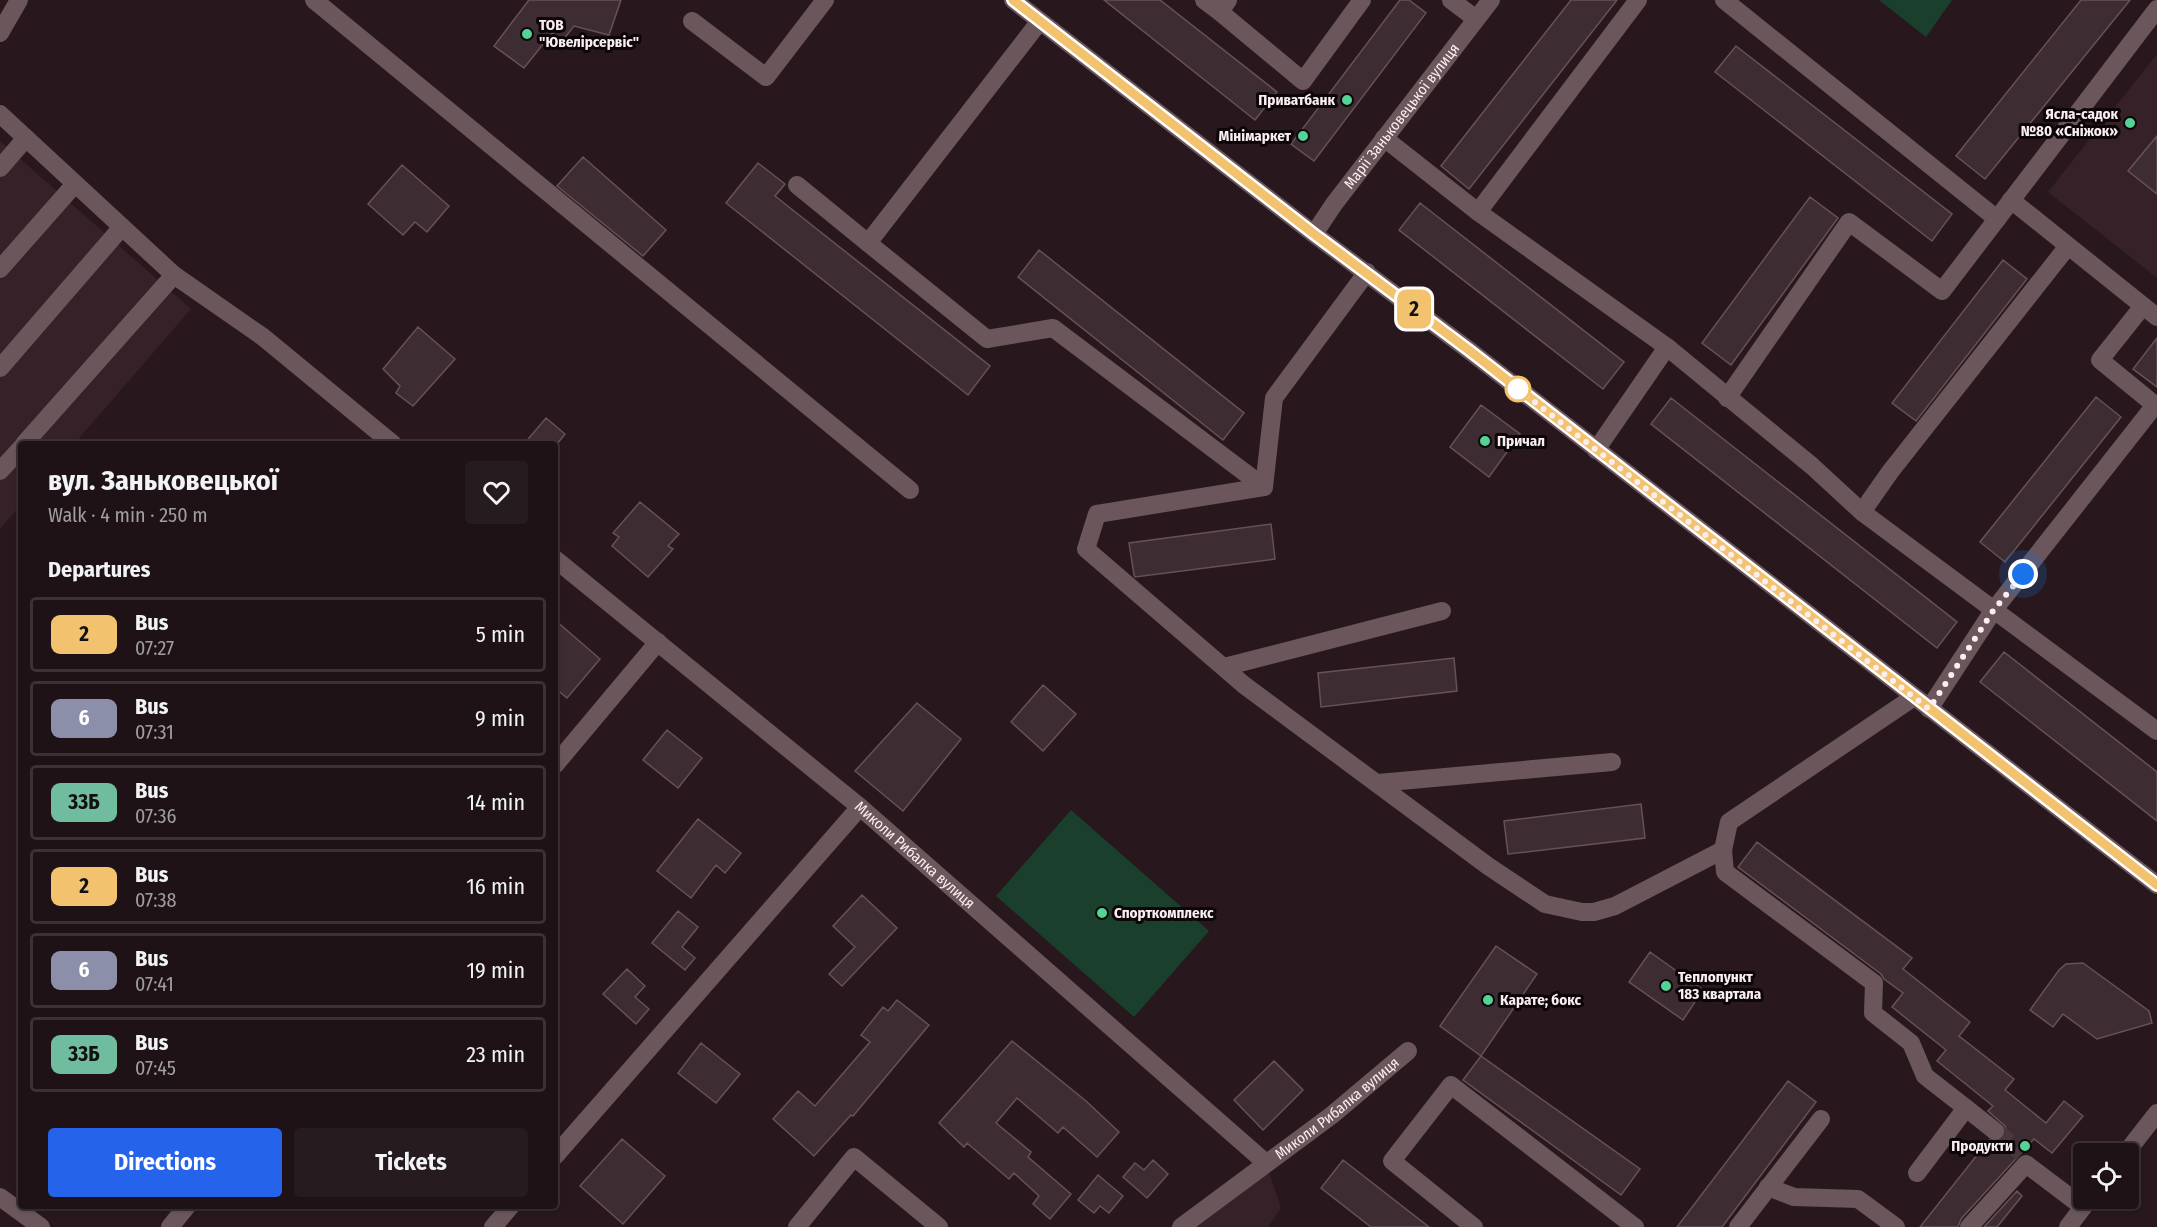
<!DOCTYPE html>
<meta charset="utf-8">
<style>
body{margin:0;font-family:"Fira Sans Condensed",sans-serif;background:#261b1f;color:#f1f3f6;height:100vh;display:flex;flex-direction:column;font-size:22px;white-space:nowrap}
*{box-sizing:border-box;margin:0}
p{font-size:20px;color:#a19ea1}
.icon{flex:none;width:33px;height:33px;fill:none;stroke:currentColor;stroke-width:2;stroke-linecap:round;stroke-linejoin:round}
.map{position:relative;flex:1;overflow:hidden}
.sheet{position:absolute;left:18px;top:441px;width:540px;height:768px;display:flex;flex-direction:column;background:#1e1216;border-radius:6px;box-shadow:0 2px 4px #0004,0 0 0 2px #3c3235}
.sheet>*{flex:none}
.badge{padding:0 12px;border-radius:9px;font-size:21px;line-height:39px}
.tools{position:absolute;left:2073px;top:1143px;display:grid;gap:12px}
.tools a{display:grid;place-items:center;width:66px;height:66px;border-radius:6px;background:#1e1216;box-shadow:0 2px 4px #0004,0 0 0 2px #3c3235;font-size:30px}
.you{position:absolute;width:30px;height:30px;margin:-15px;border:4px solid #fff;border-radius:50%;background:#1a73e8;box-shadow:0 0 0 9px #1a73e833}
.map>.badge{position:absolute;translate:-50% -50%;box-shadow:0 0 0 3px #fff}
h2{padding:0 30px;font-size:22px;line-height:54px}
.round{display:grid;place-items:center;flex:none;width:63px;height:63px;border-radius:6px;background:#261b1f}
.headline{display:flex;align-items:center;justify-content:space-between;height:102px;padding:0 30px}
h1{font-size:28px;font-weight:700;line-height:45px}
.action{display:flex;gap:12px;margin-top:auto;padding:12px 30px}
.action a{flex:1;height:69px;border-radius:6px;background:#2563eb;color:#fff;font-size:24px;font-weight:700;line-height:69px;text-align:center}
.action a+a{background:#261b1f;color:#f1f3f6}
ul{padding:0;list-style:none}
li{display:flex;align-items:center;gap:18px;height:75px;margin:0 12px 9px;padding:0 18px;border:3px solid #3c3235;border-radius:6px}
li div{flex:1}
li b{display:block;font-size:22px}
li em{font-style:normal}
li .badge{min-width:66px;font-weight:700;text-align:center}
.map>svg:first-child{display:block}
.built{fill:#372128}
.green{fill:#1a3f2c}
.building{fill:#3d2c31;stroke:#655257;stroke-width:1.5}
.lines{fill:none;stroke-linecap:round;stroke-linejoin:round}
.minor-tunnel{stroke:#48383d;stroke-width:18;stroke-dasharray:18 9;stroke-linecap:butt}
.minor{stroke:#6a565b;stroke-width:18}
.line-casing{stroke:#fff;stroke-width:14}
.line{stroke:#f3c26e;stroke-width:9}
.walk{stroke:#faeef1;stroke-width:6;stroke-dasharray:0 10.8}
.poi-dot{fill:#53d396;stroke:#0c0608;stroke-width:2}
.stop-dot{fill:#fff;stroke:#f3c26e;stroke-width:3}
.labels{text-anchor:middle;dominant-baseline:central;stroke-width:6;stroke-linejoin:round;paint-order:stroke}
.poi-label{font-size:15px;font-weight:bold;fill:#faeef1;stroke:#0c0608;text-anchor:start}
.street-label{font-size:15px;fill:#faeef1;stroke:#0c0608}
</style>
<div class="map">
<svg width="2157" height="1227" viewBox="0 0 2157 1227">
<rect width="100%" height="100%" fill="#28181d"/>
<path class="built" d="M2157,54V278L2048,192Z
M0,141L191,309L74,444H21V505L0,529Z
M1266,1163L1281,1208L1268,1227H1181Z"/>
<path class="green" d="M1879,0H1952L1926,37Z
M1071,810L1209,931L1134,1017L996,896Z"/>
<path class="building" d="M529,0H621L609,35L574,26L563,40L552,33L524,68L494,46Z
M1104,0H1160L1277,92L1255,120Z
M1400,0H1409L1426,13L1314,161L1291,144Z
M1571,0H1617L1469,189L1441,166Z
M2081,0H2130L1985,179L1956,156Z
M1736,46L1952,214L1932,241L1715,72Z
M2157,136V194L2128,171Z
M583,157L666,230L643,256L557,186Z
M758,163L785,184L775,196L990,366L968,395L726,203Z
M402,165L449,206L427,232L415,222L403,235L368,204Z
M1810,197L1838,218L1731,365L1702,343Z
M1420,203L1624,362L1603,389L1399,230Z
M1039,250L1244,413L1223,440L1018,277Z
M2003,260L2027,279L1916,421L1892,403Z
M418,327L455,359L413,406L396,393L400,386L383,369Z
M2157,338V387L2133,369Z
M2096,397L2121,417L2005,562L1980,542Z
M1671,398L1957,622L1937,648L1651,424Z
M1481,405L1520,434L1489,477L1450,447Z
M546,418L565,434L557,444H524Z
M640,502L679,534L668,546L673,549L648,577L612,546L619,537L613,533Z
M1271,524L1275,559L1135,577L1134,575L1129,543Z
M555,620L600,659L567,698L555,688Z
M2004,652L2157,772V821L1980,682Z
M1454,658L1457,691L1321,707L1318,673Z
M1043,685L1076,714L1043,751L1011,722Z
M917,703L961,739L903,811L855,771Z
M667,730L702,758L678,788L643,760Z
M1641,804L1645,838L1508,854L1504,821Z
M698,819L741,853L725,873L716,865L691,898L657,871Z
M1757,842L1912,958L1903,969L1970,1022L1959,1036L2014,1079L2005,1090L2046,1123L2064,1101L2083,1116L2052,1153L2034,1139L1961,1219L1958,1227H1920L1989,1140L1999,1142L2003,1138L2006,1132L2005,1126L1988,1111L1993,1106L1937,1061L1946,1050L1892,1007L1903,993L1884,979L1881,974L1738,867Z
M862,895L897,928L842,986L829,974L855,947L833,926Z
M678,911L698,927L682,947L695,958L685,970L652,943Z
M1496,946L1537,974L1481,1056L1440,1026Z
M1650,952L1703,990L1683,1020L1629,982Z
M2083,963L2149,1011L2152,1023L2097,1039L2063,1014L2053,1027L2030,1010L2059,970L2066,964Z
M627,969L645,986L635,997L649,1009L636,1024L603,994Z
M897,1000L929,1025L853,1116L851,1115L814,1156L773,1119L798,1091L815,1106L870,1042L861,1035L883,1007L888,1011Z
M1012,1041L1086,1101L1119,1132L1097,1157L1063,1127L1058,1133L1017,1098L996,1123L1031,1152L1028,1157L1071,1194L1050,1219L1033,1204L1039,1196L1014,1173L1009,1179L967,1143L964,1147L939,1123Z
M701,1043L740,1074L716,1103L678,1073Z
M1481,1056L1640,1169L1621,1195L1463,1080Z
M1274,1061L1303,1090L1263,1130L1234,1100Z
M1788,1081L1816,1102L1722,1227H1677Z
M622,1139L665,1176L623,1224L580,1186Z
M1153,1160L1168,1174L1147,1198L1123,1177L1135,1163L1144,1170Z
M1343,1160L1429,1227H1371L1321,1188Z
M1098,1175L1123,1196L1109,1213L1100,1206L1094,1213L1078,1200Z
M2017,1191L2022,1196L1997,1227H1984Z"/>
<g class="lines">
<path class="minor-tunnel" d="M1995,1131L2022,1153"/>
<g class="minor">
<path d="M314,0L910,490"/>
<path d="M1013,0L1314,234L1470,351L2157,885"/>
<path d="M1204,0L1220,12"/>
<path d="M1228,0L1220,12L1303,81L1362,0"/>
<path d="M1451,0L1476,19"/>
<path d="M1724,0L1997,219L2157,9"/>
<path d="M692,21L766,77L825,0"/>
<path d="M0,33L19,0"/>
<path d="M0,114L174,275L263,337L393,444"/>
<path d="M1384,138L1478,212L1667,347L1812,466L1862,512L2157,731"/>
<path d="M0,168L26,138"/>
<path d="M797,185L868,243L1040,21"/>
<path d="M2011,200L2157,317"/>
<path d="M1478,212L1638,0"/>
<path id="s1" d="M1314,234L1334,204L1491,0"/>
<path d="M868,243L987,339L1053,328L1264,487"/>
<path d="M0,269L75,184"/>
<path d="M1367,272L1274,398L1264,487L1097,514L1086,549L1244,685L1488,866L1545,904L1582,912H1594L1615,906L1723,850"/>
<path d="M0,368L122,227"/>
<path d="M1727,398L1849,222L1942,291L1997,219"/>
<path d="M24,444L174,275"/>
<path d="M1596,450L1667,347"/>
<path d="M0,471L21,448"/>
<path d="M1862,512L1890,472L2068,246"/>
<path id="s2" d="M555,559L860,807L1266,1163"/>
<path d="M1224,667L1442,611"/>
<path d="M1914,697L1729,822L1723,850L1725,872L1874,983L1873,1013L1911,1043L1925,1076L1966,1108"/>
<path d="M1929,709L1993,611L2155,405L2100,360L2143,306"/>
<path d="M555,765L658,642"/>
<path d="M1378,783L1612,762"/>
<path d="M2125,1154L2157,1113"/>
<path d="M555,1156L860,807"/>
<path d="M1917,1173L1966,1108L1995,1131"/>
<path d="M1768,1187L1794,1197L1858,1199L1896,1227"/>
<path d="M0,1197L41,1227"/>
<path d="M170,1227L187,1206"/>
<path d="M493,1227L511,1206"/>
<path d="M797,1227L854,1157L939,1227"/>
<path id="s3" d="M1181,1227L1332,1115L1408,1051"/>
<path d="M1474,1227L1392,1161L1451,1085L1635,1227"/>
<path d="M1738,1227L1821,1119"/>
<path d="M1969,1227L2026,1164L2083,1207"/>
<path d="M2068,1227L2090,1198"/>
</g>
</g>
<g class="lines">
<g class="line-casing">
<path id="line" d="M1013,0L1314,234L1470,351L2157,885"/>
</g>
<use href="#line" class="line"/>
<path class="walk" d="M1518,389L1929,709L1993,611L2023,574"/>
</g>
<g class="poi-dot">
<circle cx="527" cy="34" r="6"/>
<circle cx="1347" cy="100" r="6"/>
<circle cx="2130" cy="123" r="6"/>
<circle cx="1303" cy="136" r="6"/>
<circle cx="1485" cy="441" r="6"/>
<circle cx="1102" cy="913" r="6"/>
<circle cx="1666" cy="986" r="6"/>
<circle cx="1488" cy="1000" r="6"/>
<circle cx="2025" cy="1146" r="6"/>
</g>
<circle class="stop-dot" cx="1518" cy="389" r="12"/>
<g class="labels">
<g class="poi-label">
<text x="539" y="25">ТОВ<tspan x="539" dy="17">"Ювелірсервіс"</tspan></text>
<text x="1335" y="100" text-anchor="end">Приватбанк</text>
<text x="2118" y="114" text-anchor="end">Ясла-садок<tspan x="2118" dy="17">№80 «Сніжок»</tspan></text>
<text x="1291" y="136" text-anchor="end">Мінімаркет</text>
<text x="1497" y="441">Причал</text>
<text x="1114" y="913">Спорткомплекс</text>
<text x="1678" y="977">Теплопункт<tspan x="1678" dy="17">183 квартала</tspan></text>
<text x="1500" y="1000">Карате; бокс</text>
<text x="2013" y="1146" text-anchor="end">Продукти</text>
</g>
<g class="street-label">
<text stroke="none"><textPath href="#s1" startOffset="147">Марії Заньковецької вулиця</textPath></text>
<text stroke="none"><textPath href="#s2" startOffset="466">Миколи Рибалка вулиця</textPath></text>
<text stroke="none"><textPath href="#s3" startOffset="196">Миколи Рибалка вулиця</textPath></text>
</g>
</g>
</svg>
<div class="tools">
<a><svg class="icon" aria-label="locate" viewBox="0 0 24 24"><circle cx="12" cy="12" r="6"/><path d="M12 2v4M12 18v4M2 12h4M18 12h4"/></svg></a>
</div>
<div class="you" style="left:2023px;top:574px"></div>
<b class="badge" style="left:1414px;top:309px;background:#f3c26e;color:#111">2</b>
<section class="sheet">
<div class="headline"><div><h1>вул. Заньковецької</h1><p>Walk · 4 min · 250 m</p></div><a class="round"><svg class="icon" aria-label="heart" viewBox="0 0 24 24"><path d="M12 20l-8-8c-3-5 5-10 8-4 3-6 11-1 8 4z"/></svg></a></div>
<h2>Departures</h2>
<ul>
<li><span class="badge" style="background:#f3c26e;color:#111">2</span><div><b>Bus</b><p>07:27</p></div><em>5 min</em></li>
<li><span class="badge" style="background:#8c8faa;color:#fff">6</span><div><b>Bus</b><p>07:31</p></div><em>9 min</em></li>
<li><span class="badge" style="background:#70bc9f;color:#111">33Б</span><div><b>Bus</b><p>07:36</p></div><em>14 min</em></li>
<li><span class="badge" style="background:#f3c26e;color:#111">2</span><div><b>Bus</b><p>07:38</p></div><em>16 min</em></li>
<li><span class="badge" style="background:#8c8faa;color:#fff">6</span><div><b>Bus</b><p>07:41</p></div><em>19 min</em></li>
<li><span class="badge" style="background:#70bc9f;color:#111">33Б</span><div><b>Bus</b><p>07:45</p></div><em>23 min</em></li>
</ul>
<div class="action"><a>Directions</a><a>Tickets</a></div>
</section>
</div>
